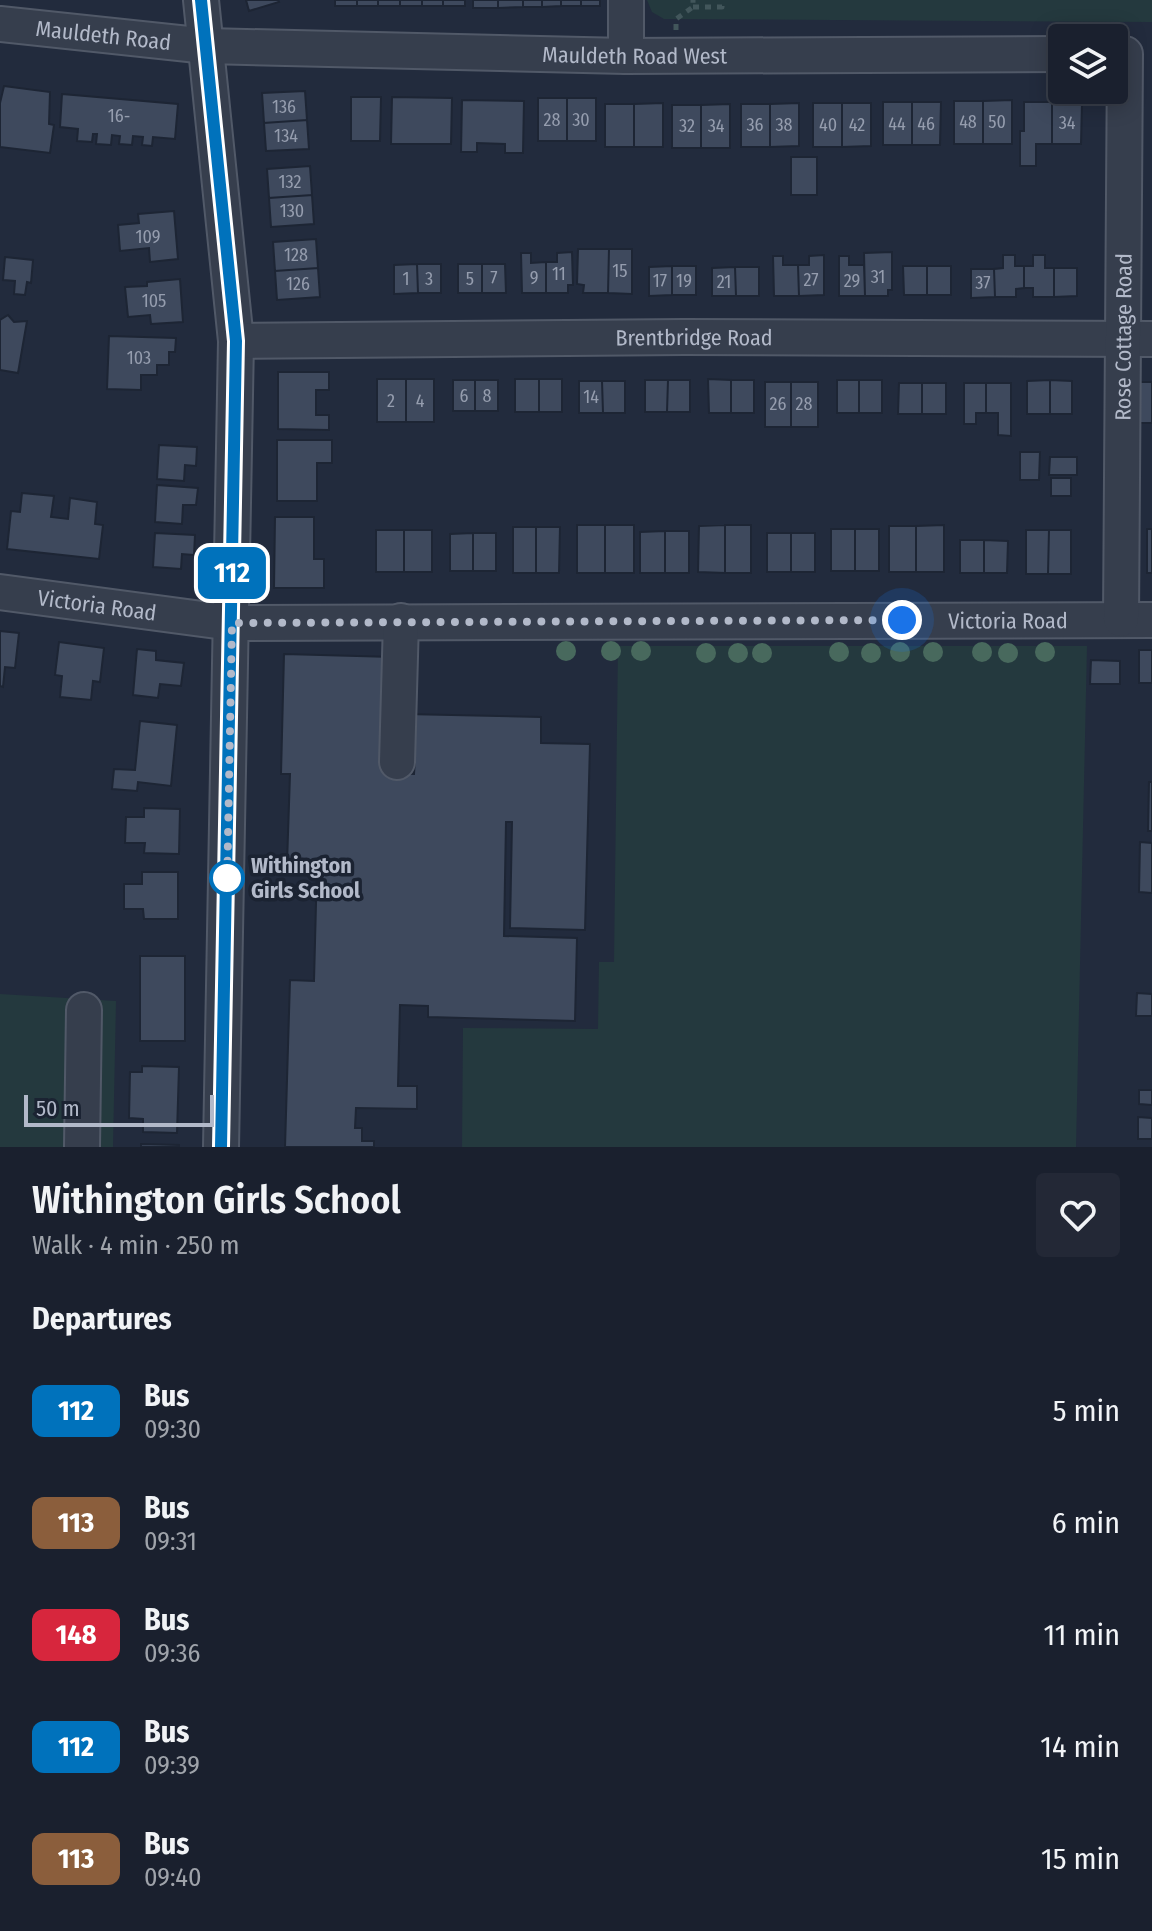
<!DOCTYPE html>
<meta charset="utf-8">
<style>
body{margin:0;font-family:"Fira Sans Condensed",sans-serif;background:#232836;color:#f1f3f6;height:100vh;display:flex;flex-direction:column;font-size:30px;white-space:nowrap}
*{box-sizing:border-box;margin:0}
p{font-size:26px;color:#9fa3aa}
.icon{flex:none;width:44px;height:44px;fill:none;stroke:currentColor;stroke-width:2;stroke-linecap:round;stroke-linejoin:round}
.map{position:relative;height:1147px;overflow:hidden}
.panel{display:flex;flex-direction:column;background:#1a202e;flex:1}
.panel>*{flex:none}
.badge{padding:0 16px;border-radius:12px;font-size:28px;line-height:52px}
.tools{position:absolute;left:1048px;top:24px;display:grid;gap:16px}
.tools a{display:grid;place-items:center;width:80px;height:80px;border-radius:8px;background:#1a202e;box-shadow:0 4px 20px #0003,0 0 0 2px #383e4a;font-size:40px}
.scale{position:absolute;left:24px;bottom:20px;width:190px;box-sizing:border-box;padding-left:8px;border:4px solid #b2b9c9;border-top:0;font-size:22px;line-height:28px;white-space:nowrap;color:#b2b9c9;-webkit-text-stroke:6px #1b2332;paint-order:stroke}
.you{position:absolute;width:40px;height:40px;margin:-20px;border:6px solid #fff;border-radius:50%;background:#1a73e8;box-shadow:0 0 0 12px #1a73e833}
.map>.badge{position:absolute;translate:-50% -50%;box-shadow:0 0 0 4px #fff}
h2{padding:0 32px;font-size:30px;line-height:72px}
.round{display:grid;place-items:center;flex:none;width:84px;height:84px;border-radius:8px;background:#232836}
.headline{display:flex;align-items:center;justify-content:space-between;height:136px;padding:0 32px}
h1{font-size:38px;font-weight:600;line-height:60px}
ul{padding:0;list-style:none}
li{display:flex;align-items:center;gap:24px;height:112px;padding:0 32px}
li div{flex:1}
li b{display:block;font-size:30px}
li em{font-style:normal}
li .badge{min-width:88px;font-weight:700;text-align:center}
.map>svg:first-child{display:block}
.green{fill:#24393e}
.building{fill:#3e495d;stroke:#1d2534;stroke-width:2}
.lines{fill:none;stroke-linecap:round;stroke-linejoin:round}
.minor-casing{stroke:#515968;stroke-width:38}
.path{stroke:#42565b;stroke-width:5;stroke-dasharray:6 6;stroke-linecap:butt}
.minor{stroke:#363e4d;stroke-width:34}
.tree{fill:#48695d}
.line-casing{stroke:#fff;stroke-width:18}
.line{stroke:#0072bc;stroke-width:12}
.walk{stroke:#b2b9c9;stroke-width:8;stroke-dasharray:0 14.4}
.stop-dot{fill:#fff;stroke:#0072bc;stroke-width:4}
.labels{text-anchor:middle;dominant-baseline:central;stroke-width:7;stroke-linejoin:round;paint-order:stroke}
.number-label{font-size:18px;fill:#959dae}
.street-label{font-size:22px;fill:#b2b9c9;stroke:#1b2332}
.stop-label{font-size:22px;font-weight:bold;fill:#b2b9c9;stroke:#1b2332;text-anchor:start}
</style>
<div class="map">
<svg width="1152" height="1147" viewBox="0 0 1152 1147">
<rect width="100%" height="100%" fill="#222b3d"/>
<path class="green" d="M647,0H1152V22L664,19L652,12Z
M618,646H1087L1076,1147H462L463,1028L598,1029L599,962H614Z
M0,994L116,1001L113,1147H0Z"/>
<path class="building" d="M246,0H278L279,2L249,11Z
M335,0H357V6H335Z
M357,0H378V6H357Z
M378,0H400V6H378Z
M400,0H422V6H400Z
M422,0H443V6H422Z
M443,0H465V6H443Z
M473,0H498V8H473Z
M498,0H523V7L498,8Z
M523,0H542V7H523Z
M542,0H561V6L542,7Z
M561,0H581V6H561Z
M581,0H600V6H581Z
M4,86L50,92L49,124L54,125L50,153L0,147V103Z
M305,91L307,120L264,123L262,93Z
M62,94L178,104L175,139L153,137L152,146L142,145L143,137L133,136L132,145L119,144L120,136L112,135L111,145L96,144L97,134H93L92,142L77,141L78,129L60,127Z
M351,97H381L380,141H351Z
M392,97L452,98L451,144H391Z
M538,98H567V141H538Z
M567,98H596V141H567Z
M462,100L524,101L523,153H505V144L477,143V152H461Z
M1012,100V144H983V101Z
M954,101H983V144H954Z
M883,102H912V145H883Z
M912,102H941L940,145H912Z
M1024,102H1052V144H1036V166H1020V131H1024Z
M1052,102H1082L1081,144H1052Z
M663,103V147H634V104Z
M799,103V146L770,147V104Z
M813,103H842V147H813Z
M842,103H871V146L842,147Z
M605,104H634V147H605Z
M730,104V148H701V105Z
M741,104H770V147H741Z
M672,105H701V148H672Z
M307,120L309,149L266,151L264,123Z
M791,157H817V195H791Z
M310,166L312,195L269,198L267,169Z
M312,195L314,224L271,227L269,198Z
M174,211L178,259L150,262L149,248L120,251L118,225L139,223L138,214Z
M316,239L318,268L275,271L273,242Z
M578,249H609L608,293H583L584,285L577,284Z
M609,249H632V294L608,293Z
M572,252L573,285H568V293H546V262H557V253Z
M892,252V290H888V296H865L864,253Z
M521,253H531V263L546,262V293H522Z
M824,255V295L799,296L798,265H809V256Z
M1003,255H1015V266H1024V288L1016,289V297H995L994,269L1003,268Z
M1033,255H1045V268H1054V297H1033V288H1024V266H1033Z
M773,256H783V265H798L799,296H774Z
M839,256H849V265H864L865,296H839Z
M5,257L33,260L31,283L27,282L25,295L14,294L15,281L3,280Z
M417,264H441V293H418Z
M417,264L418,293L394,294V265Z
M458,264H482V293H458Z
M482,264H505L506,293H482Z
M672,266H696V295H672Z
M672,266V295L649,296V267Z
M903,266H927V295H904Z
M927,266H951V295H927Z
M735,267H759V296H736Z
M735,267L736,296H712V268Z
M318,268L320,297L277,300L275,271Z
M1054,268H1077V296L1054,297Z
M971,269H994L995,297L971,298Z
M180,279L183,322L151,324L150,315L128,317L125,287L147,286V282Z
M8,315L14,322L27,321L18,373L0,370V320Z
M109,336L176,338L175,352H169V365H157V375H141V390L107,389Z
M278,372H329V390H316V415H329V430L278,429Z
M377,379H406V422H377Z
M406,379H434V422H406Z
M515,379H539V412H515Z
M539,379H562V412H539Z
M708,379L731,380V413H709Z
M453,380H475V411H453Z
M475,380H498V411H475Z
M645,380H668L667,412H645Z
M668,380H690V412H667Z
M731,380H754V413H731Z
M837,380H859V413H837Z
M859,380H882V413H859Z
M1050,380V414H1027V381Z
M1050,380L1072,381V414H1050Z
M579,381H602L603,413H579Z
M602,381H625V413H603Z
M765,382H791V427H765Z
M791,382H818V427H791Z
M1135,382H1152V423H1135Z
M899,383H922V414H898Z
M922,383H946V414H922Z
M964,383H986V413H976V424H964Z
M986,383H1011V436L998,435V413H986Z
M277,440H332V463H317V501H277Z
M159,445L197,447L196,466L185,465L184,481L157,479Z
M1020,452H1040L1039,480H1020Z
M1050,457H1077V475H1049Z
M1051,478H1071V496H1051Z
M157,485L198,488L196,505H183L182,524L155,522Z
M22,493L54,496L51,517L68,519L70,498L97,502L95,524L103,525L99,559L7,549L11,511L20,512Z
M275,517H314V559H324V588H274Z
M577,525H605V573H577Z
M605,525H634V573H605Z
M725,525H751V573H725Z
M725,525V573L698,572L699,526Z
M944,525V572H916V526Z
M889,526H916V572H889Z
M513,527H536V573H513Z
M536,527H560L559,573H536Z
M831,529H855V571H831Z
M855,529H879V571H855Z
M1147,529H1152V573H1147Z
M376,530H404V572H376Z
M404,530H432V572H404Z
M1026,530H1049L1048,574H1026Z
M1049,530H1071V574H1048Z
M665,531H689V573H665Z
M665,531V573H640V532Z
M155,533L195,535L194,555L182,554L181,569L153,567Z
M473,533H496V571H473Z
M473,533V571H450V534Z
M767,533H791V572H767Z
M791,533H815V572H791Z
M960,540H984V573H960Z
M984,540L1008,541L1007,573H984Z
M0,631L19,633L15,668L5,667L3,687L0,686Z
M59,642L104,648L100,682L93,681L91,700L60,697L62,676L55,675Z
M137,649L156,651V660L184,663L181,686L160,684L158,698L133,695Z
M1139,650H1152V683H1139Z
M284,654L393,657L390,773L414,774L415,758L404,757L405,714L541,717V743L590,744L585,930L510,928L512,822H506L504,936L577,938L575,1021L428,1017V1006L400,1005L398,1086H417V1109L356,1108L355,1128H362V1141H374V1147H285L290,980L314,981L317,865L287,864L290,774H281Z
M1091,660L1120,661V684H1090Z
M140,721L177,725L171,786L138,782L137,791L112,789L114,769L135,770Z
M1149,782H1152V831H1148Z
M144,808L180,809L179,854L144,853L145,843H125L126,817H144Z
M1140,842L1152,843V893L1139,892Z
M142,872H178V919H144L143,909H124V884H142Z
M140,956H185V1041H140Z
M1137,993L1152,994V1016H1136Z
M142,1066L179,1067L177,1133L143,1132V1119L129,1118L130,1072H142Z
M1139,1090H1152V1105L1139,1104Z
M1138,1117L1152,1118V1139H1138Z
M141,1144L179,1145V1147H141Z"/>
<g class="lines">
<g class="minor-casing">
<g id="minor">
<path d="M201,0L236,341L221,1147"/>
<path id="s1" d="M0,24L207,46L626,56L1062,54"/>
<path d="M626,56V0"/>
<path id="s2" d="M236,341L684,337L1152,339"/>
<path id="s3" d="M0,592L232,623L1152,620"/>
<path id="s4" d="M1121,619L1125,54"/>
<path d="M397,762L401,621"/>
<path d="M82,1147L84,1010"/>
</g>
</g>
<path class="path" d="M693,7H722V0
M676,30V19L693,7V0"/>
<use href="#minor" class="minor"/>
</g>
<g class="tree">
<circle cx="566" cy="651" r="10"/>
<circle cx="611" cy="651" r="10"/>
<circle cx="641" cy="651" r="10"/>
<circle cx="839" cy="652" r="10"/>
<circle cx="900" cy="652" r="10"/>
<circle cx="933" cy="652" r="10"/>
<circle cx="982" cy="652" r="10"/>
<circle cx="1045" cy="652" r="10"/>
<circle cx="706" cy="653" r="10"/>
<circle cx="738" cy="653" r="10"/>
<circle cx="762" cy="653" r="10"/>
<circle cx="871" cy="653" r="10"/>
<circle cx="1008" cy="653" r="10"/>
</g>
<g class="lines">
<g class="line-casing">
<path id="line" d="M201,0L236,341L221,1147"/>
</g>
<use href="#line" class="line"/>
<path class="walk" d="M227,878V891L232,623L902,620"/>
</g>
<circle class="stop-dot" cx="227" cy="878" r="16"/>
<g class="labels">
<g class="number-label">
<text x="284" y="107">136</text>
<text x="119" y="116">16-</text>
<text x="552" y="120">28</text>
<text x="581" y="120">30</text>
<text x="968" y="122">48</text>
<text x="997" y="122">50</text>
<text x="1067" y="123">34</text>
<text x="897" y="124">44</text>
<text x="926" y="124">46</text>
<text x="755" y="125">36</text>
<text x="784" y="125">38</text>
<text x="828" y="125">40</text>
<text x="857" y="125">42</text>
<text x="687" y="126">32</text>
<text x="716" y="126">34</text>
<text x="286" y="136">134</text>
<text x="290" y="182">132</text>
<text x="292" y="211">130</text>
<text x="148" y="237">109</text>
<text x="296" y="255">128</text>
<text x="620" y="271">15</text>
<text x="559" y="274">11</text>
<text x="878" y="277">31</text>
<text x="494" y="278">7</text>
<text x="534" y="278">9</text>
<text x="406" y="279">1</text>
<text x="429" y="279">3</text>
<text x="470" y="279">5</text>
<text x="811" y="280">27</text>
<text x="660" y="281">17</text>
<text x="684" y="281">19</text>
<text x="852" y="281">29</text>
<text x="724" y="282">21</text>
<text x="983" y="283">37</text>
<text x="298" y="284">126</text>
<text x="154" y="301">105</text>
<text x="139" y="358">103</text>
<text x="464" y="396">6</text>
<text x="487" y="396">8</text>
<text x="591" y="397">14</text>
<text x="391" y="401">2</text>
<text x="420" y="401">4</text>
<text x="778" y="404">26</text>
<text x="804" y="404">28</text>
</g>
<g class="street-label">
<text stroke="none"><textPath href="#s1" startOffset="104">Mauldeth Road</textPath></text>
<text stroke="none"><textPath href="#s1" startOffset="636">Mauldeth Road West</textPath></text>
<text stroke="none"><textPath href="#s4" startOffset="282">Rose Cottage Road</textPath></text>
<text stroke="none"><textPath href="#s2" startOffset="458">Brentbridge Road</textPath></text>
<text stroke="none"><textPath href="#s3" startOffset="98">Victoria Road</textPath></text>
<text stroke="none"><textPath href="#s3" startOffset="1010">Victoria Road</textPath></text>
</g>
<g class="stop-label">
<text x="251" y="865">Withington<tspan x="251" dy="25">Girls School</tspan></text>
</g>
</g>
</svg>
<div class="tools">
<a><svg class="icon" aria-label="layers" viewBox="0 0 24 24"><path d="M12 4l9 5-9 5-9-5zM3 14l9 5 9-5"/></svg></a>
</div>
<div class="scale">50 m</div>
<div class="you" style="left:902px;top:620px"></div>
<b class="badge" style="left:232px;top:573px;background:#0072bc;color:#fff">112</b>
</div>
<section class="panel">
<div class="headline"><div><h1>Withington Girls School</h1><p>Walk · 4 min · 250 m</p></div><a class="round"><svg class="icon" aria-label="heart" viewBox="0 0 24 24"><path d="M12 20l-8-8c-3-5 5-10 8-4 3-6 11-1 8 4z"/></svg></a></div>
<h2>Departures</h2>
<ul>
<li><span class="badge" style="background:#0072bc;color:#fff">112</span><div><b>Bus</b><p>09:30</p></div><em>5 min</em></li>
<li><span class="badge" style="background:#8b5e3c;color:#fff">113</span><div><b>Bus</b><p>09:31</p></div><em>6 min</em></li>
<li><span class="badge" style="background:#d7263d;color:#fff">148</span><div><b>Bus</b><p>09:36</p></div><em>11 min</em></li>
<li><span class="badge" style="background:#0072bc;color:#fff">112</span><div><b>Bus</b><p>09:39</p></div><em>14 min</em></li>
<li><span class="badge" style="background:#8b5e3c;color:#fff">113</span><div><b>Bus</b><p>09:40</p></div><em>15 min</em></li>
</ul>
</section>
